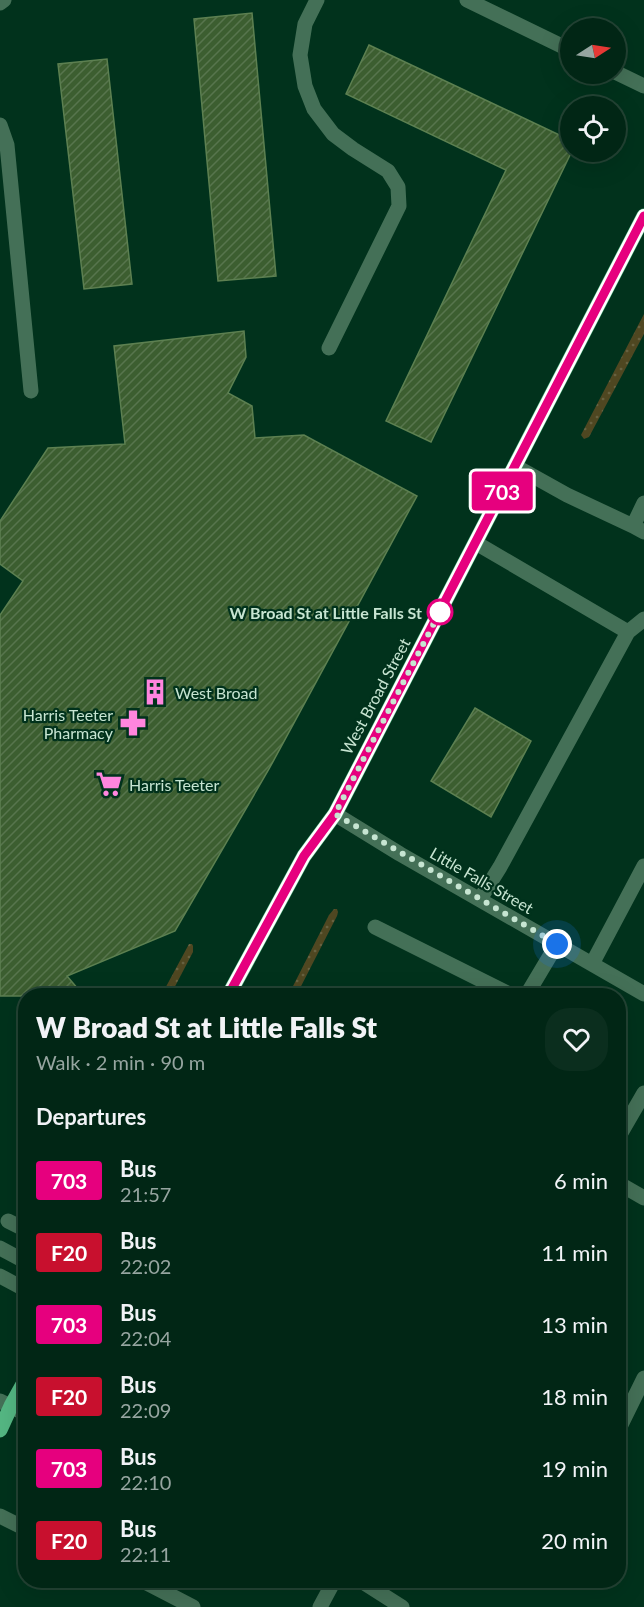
<!DOCTYPE html>
<meta charset="utf-8">
<style>
body{margin:0;font-family:Lato,sans-serif;background:#0b2e1e;color:#f1f3f6;height:100vh;display:flex;flex-direction:column;font-size:22px;white-space:nowrap}
*{box-sizing:border-box;margin:0}
p{font-size:20px;color:#96a5a0}
.icon{flex:none;width:33px;height:33px;fill:none;stroke:currentColor;stroke-width:2;stroke-linecap:round;stroke-linejoin:round}
.map{position:relative;flex:1;overflow:hidden}
.panel{position:absolute;left:18px;top:988px;width:608px;height:600px;display:flex;flex-direction:column;background:#012615;border-radius:24px;box-shadow:0 6px 24px #0002,0 0 0 2px #234334}
.panel>*{flex:none}
.badge{padding:0 12px;border-radius:4px;font-size:21px;line-height:39px}
.needle{width:39px;rotate:78deg}
.fabs{position:absolute;left:560px;top:18px;display:grid;gap:12px}
.fabs a{display:grid;place-items:center;width:66px;height:66px;border-radius:50%;background:#012615;box-shadow:0 6px 24px #0002,0 0 0 2px #234334;font-size:30px}
.you{position:absolute;width:30px;height:30px;margin:-15px;border:4px solid #fff;border-radius:50%;background:#1a73e8;box-shadow:0 0 0 9px #1a73e833}
.map>.badge{position:absolute;translate:-50% -50%;box-shadow:0 0 0 3px #fff}
h2{padding:0 18px;font-size:22px;line-height:54px}
.round{display:grid;place-items:center;flex:none;width:63px;height:63px;border-radius:24px;background:#0b2e1e}
.overview{display:flex;align-items:center;justify-content:space-between;height:102px;padding:0 18px}
h1{font-size:28px;font-weight:800;line-height:45px}
ul{padding:0;list-style:none}
li{display:flex;align-items:center;gap:18px;height:72px;padding:0 18px}
li div{flex:1}
li b{display:block;font-size:22px}
li em{font-style:normal}
li .badge{min-width:66px;font-weight:700;text-align:center}
.map>svg:first-child{display:block}
.grass{fill:url(#grass-dots)}
.building{fill:url(#building-hatch);stroke:#5d8051;stroke-width:1.5}
.lines{fill:none;stroke-linecap:round;stroke-linejoin:round}
.minor{stroke:#447057;stroke-width:15}
.major{stroke:#54b783;stroke-width:15}
.line-casing{stroke:#fff;stroke-width:14}
.line{stroke:#e6007e;stroke-width:9}
.walk{stroke:#c7e5d2;stroke-width:6;stroke-dasharray:0 10.8}
.stop-dot{fill:#fff;stroke:#e6007e;stroke-width:3}
.labels{text-anchor:middle;dominant-baseline:central;stroke-width:4.5;stroke-linejoin:round;paint-order:stroke}
.stop-label{font-size:16px;font-weight:bold;fill:#c7e5d2;stroke:#01321c;text-anchor:end}
.poi-label{font-size:16px;fill:#c7e5d2;stroke:#01321c;text-anchor:start}
.street-label{font-size:16px;fill:#c7e5d2;stroke:#01321c}
</style>
<div class="map">
<svg width="644" height="1607" viewBox="0 0 644 1607">
<defs>
<pattern id="grass-dots" width="8" height="8" patternUnits="userSpaceOnUse" patternTransform="scale(1.5)"><rect width="8" height="8" fill="#4f4721"/><path d="M2 2h.1M6 6h.1" fill="none" stroke="#676140" stroke-width="1.8" stroke-linecap="round"/></pattern>
<pattern id="building-hatch" width="6" height="6" patternUnits="userSpaceOnUse" patternTransform="scale(1.5)"><rect width="6" height="6" fill="#3c5e30"/><path d="M-1 1l2-2M0 6l6-6M5 7l2-2" fill="none" stroke="#57754d"/></pattern>
</defs>
<rect width="100%" height="100%" fill="#01321c"/>
<path class="grass" d="M644,314V334L589,437L584,439L581,435L582,433Z
M334,909H337L338,912L337,916L296,996H288L329,915Z
M189,944H192L193,946V952L170,996H161Z"/>
<path class="building" d="M252,13L276,276L218,281L194,19Z
M369,45L570,140V155L431,442L386,421L506,170L346,94Z
M107,59L132,284L84,289L58,64Z
M244,331L246,357L228,393L252,406L255,438L304,435L417,496L269,769L175,931L67,976L84,996H0V615L23,581L0,564V521L48,448L125,444L114,346Z
M475,708L531,741L491,817L431,781Z"/>
<g class="lines">
<path class="minor" d="M317,0L305,24L300,55L305,86L314,109L333,134L353,149L388,171L398,187L399,206L329,348
M467,0L570,50
M0,3L4,0
M615,72L644,86
M0,125L7,145L31,391
M515,466L567,495L633,526
M644,503L633,526L644,532
M476,543L628,632L500,867L480,899
M628,632L644,619
M335,814L400,854L644,994
M375,927L513,996
M592,964L644,866
M526,996L557,944
M618,1138L644,1093
M618,1183L644,1198
M8,1221L26,1230
M0,1248L26,1262
M0,1276L26,1290
M0,1401L26,1414
M618,1431L644,1378
M0,1516L26,1529
M143,1581L193,1607
M361,1581L402,1607
M320,1607L334,1581"/>
<path class="major" d="M228,996L304,856L335,814L644,216
M0,1430L11,1406L26,1379"/>
</g>
<g class="lines">
<g class="line-casing">
<path id="line" d="M228,996L304,856L335,814L644,216"/>
</g>
<use href="#line" class="line"/>
<path class="walk" d="M440,612L444,604L335,814L557,944"/>
</g>
<defs>
<g id="building-bare" transform="scale(2.07)"><path d="M-4-6H4V6H1V3H-1V6H-4ZM-2.5-4.3h1.7v1.8h-1.7ZM.8-4.3h1.7v1.8H.8ZM-2.5-1h1.7V.8h-1.7ZM.8-1h1.7V.8H.8Z" fill="#ff85de" stroke="#01321c" stroke-width="2.5" paint-order="stroke"/></g>
<g id="pharmacy-bare" transform="scale(2.07)"><path d="M-2-6h4v4h4v4h-4v4h-4v-4h-4v-4h4Z" fill="#ff85de" stroke="#01321c" stroke-width="2.5" paint-order="stroke"/></g>
<g id="supermarket-bare" transform="scale(2.07)"><path d="M-6-5.5h2.5l.6 2H6L4.5 2H-2.5L-4.4-4H-6ZM-1.5 3.2a1.3 1.3 0 1 0 .1 0ZM3 3.2a1.3 1.3 0 1 0 .1 0Z" fill="#ff85de" stroke="#01321c" stroke-width="2.5" paint-order="stroke"/></g>
</defs>
<g fill-rule="evenodd">
<use href="#building-bare" x="155" y="692"/>
<use href="#pharmacy-bare" x="133" y="723"/>
<use href="#supermarket-bare" x="109" y="784"/>
</g>
<circle class="stop-dot" cx="440" cy="612" r="12"/>
<g class="labels">
<g class="stop-label">
<text x="422" y="612">W Broad St at Little Falls St</text>
</g>
<g class="poi-label">
<text x="175" y="692">West Broad</text>
<text x="113" y="714" text-anchor="end">Harris Teeter<tspan x="113" dy="18">Pharmacy</tspan></text>
<text x="129" y="784">Harris Teeter</text>
</g>
<g class="street-label">
<text transform="translate(375 696) rotate(-62)">West Broad Street</text>
<text transform="translate(482 880) rotate(30)">Little Falls Street</text>
</g>
</g>
</svg>
<div class="fabs">
<a><svg class="needle" viewBox="-14 -14 28 28"><path d="M0-13l5 13h-10z" fill="#e53935"/><path d="M0 13l5-13h-10z" fill="#96a5a0"/></svg></a>
<a><svg class="icon" aria-label="locate" viewBox="0 0 24 24"><circle cx="12" cy="12" r="6"/><path d="M12 2v4M12 18v4M2 12h4M18 12h4"/></svg></a>
</div>
<div class="you" style="left:557px;top:944px"></div>
<b class="badge" style="left:502px;top:491px;background:#e6007e;color:#fff">703</b>
<section class="panel">
<div class="overview"><div><h1>W Broad St at Little Falls St</h1><p>Walk · 2 min · 90 m</p></div><a class="round"><svg class="icon" aria-label="heart" viewBox="0 0 24 24"><path d="M12 20l-8-8c-3-5 5-10 8-4 3-6 11-1 8 4z"/></svg></a></div>
<h2>Departures</h2>
<ul>
<li><span class="badge" style="background:#e6007e;color:#fff">703</span><div><b>Bus</b><p>21:57</p></div><em>6 min</em></li>
<li><span class="badge" style="background:#c8102e;color:#fff">F20</span><div><b>Bus</b><p>22:02</p></div><em>11 min</em></li>
<li><span class="badge" style="background:#e6007e;color:#fff">703</span><div><b>Bus</b><p>22:04</p></div><em>13 min</em></li>
<li><span class="badge" style="background:#c8102e;color:#fff">F20</span><div><b>Bus</b><p>22:09</p></div><em>18 min</em></li>
<li><span class="badge" style="background:#e6007e;color:#fff">703</span><div><b>Bus</b><p>22:10</p></div><em>19 min</em></li>
<li><span class="badge" style="background:#c8102e;color:#fff">F20</span><div><b>Bus</b><p>22:11</p></div><em>20 min</em></li>
</ul>
</section>
</div>
